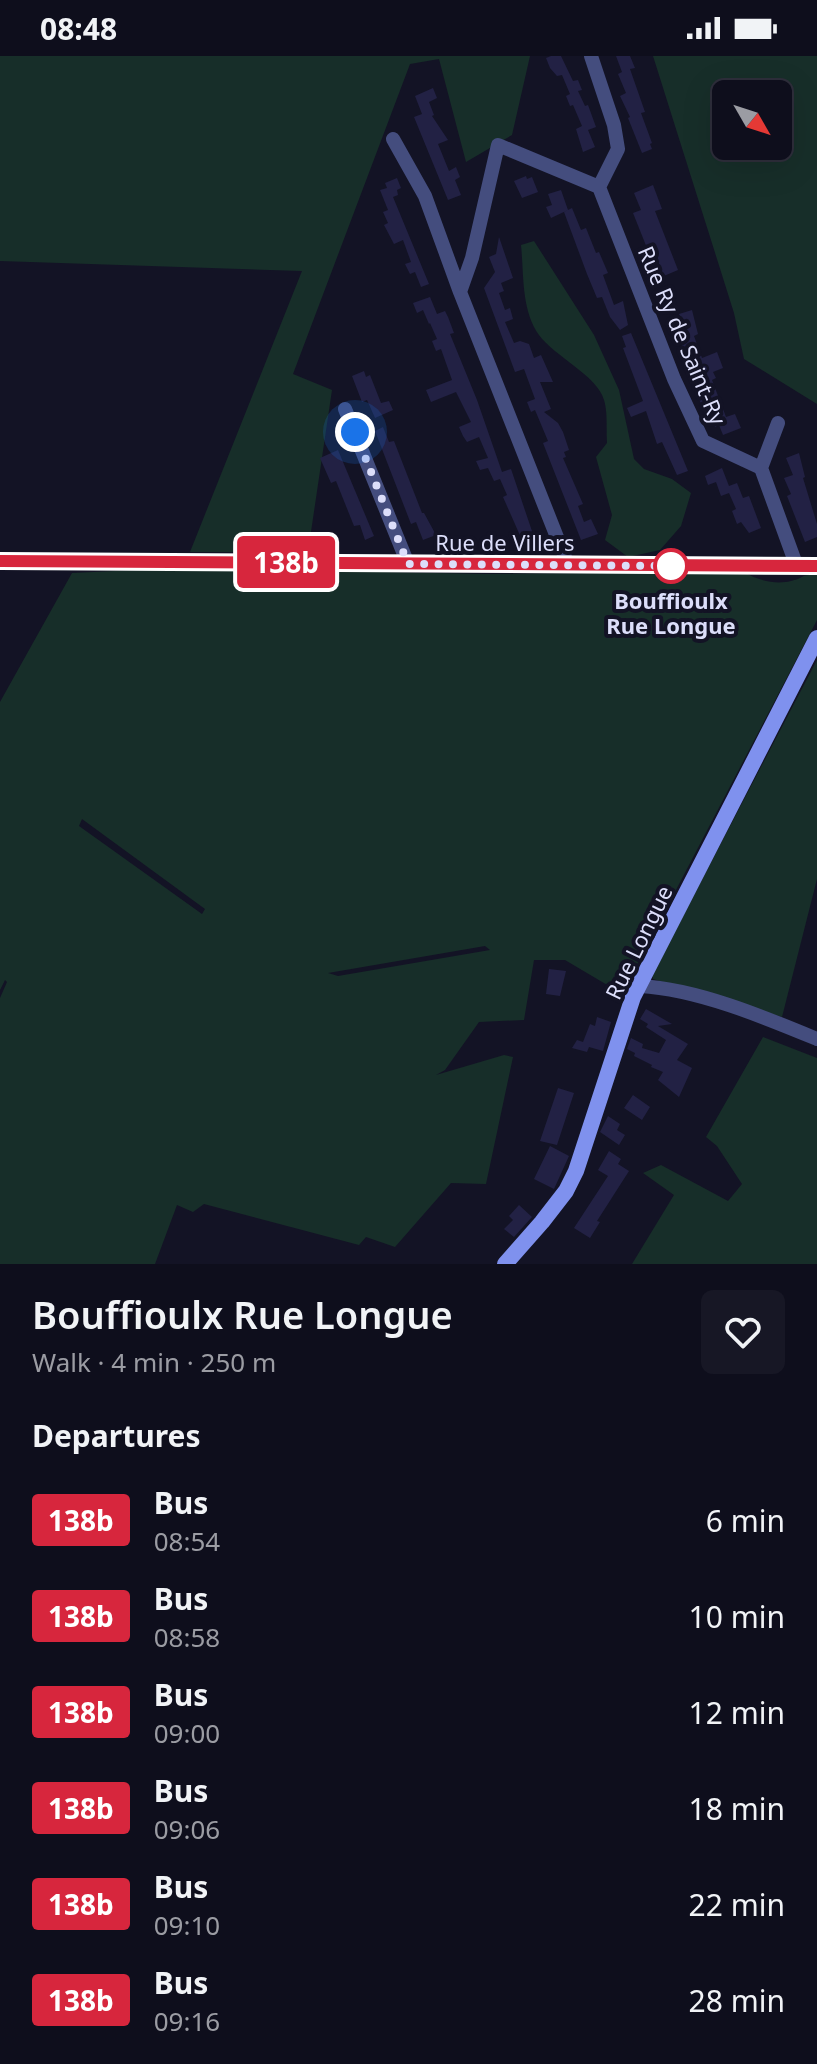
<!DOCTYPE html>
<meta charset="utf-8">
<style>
body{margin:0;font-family:"Noto Sans",sans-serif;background:#171725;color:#f1f3f6;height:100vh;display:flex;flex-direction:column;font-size:30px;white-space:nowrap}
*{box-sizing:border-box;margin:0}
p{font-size:26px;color:#9b9ca3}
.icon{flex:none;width:44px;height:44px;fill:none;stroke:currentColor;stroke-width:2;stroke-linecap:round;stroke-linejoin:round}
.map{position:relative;height:1208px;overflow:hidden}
.side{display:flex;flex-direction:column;background:#0e0e1c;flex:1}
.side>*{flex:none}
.badge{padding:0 16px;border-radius:6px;font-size:28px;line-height:52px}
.needle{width:52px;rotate:129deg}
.fabs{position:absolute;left:712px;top:24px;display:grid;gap:16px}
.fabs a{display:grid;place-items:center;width:80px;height:80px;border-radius:12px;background:#0e0e1c;box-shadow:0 8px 32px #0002,0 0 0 2px #2e2e3b;font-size:40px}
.you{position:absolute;width:40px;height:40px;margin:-20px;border:6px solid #fff;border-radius:50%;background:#1a73e8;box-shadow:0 0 0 12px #1a73e833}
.map>.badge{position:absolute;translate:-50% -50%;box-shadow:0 0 0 4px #fff}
h2{padding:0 32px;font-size:30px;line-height:72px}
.round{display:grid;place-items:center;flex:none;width:84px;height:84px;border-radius:12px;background:#171725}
.head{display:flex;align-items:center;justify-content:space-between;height:136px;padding:0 32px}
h1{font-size:38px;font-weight:600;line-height:60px}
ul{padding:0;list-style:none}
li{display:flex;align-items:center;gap:24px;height:96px;padding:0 32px}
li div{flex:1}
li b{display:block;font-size:30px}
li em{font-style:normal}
li .badge{min-width:88px;font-weight:700;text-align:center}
.status{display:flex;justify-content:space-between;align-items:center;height:56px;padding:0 40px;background:#0e0e1c;direction:ltr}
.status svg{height:22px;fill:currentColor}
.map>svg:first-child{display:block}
.green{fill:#172e29;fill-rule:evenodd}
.building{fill:#222144}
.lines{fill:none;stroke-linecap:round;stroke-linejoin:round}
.street{stroke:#444d7e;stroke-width:14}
.secondary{stroke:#7f91ee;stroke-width:16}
.line-casing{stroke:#fff;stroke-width:18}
.line{stroke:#d7263d;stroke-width:12}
.walk{stroke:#dcdefa;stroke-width:8;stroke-dasharray:0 14.4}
.stop-dot{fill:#fff;stroke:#d7263d;stroke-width:4}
.labels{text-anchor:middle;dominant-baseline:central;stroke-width:8;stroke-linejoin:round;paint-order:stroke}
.street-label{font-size:22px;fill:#dcdefa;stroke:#131325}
.stop-label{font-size:22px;font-weight:bold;fill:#dcdefa;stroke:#131325}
</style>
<div class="status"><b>08:48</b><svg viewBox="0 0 49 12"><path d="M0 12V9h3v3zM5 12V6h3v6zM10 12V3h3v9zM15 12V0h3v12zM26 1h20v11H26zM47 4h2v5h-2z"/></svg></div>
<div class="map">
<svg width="817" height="1208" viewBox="0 0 817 1208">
<rect width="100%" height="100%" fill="#131325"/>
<path class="green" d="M0,0H530L512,79L466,106L439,3L410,8L293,318L332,334L308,496H190L302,215L0,205Z
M653,0H817V348L744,303L734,257ZM778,38V90H726V38Z
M534,185L594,279L619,334L634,403L644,413L672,423L691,437L681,470L660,494L628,501L605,484L612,459L596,401L607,387C606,373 608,357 604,344C598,320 554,300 539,279C521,254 524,218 521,189Z
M178,512L486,518L744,516C757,524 775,529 791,525C803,523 800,518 817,519V564L631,920L614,933L565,904H534L524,964L479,966L445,1014L436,1019L504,999L513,1001L486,1128L451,1127L395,1191L366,1181L359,1189L204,1148L193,1156L177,1149L155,1208H0V942L7,926L5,924L0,934V646L72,517ZM82,763L205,853L202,858L79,770ZM485,890L490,894L338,920L328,917Z
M817,604V823L782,961L653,923L652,919Z
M763,981L817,1002V1208H632L674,1139L643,1117L661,1109L728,1145L742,1128L717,1090L706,1081Z"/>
<path class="building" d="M551,0H561L573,25L578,24L582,34L578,35L585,50L588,49L596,71L588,74L595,91L583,96L576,73L582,70L573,49L570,50L566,40L570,38L562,19L557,20L550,12L546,2Z
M616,0H630L635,12L630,13L645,56L641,57L652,87L650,88L652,93L642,97L628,62L630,61L620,40L626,37L618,18L622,16Z
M433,32L437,42L429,46L434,59L432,60L448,84L438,88L449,115L456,111L460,121L455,124L461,139L448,144L414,61L422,58L415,40Z
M526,120L527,123L532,121L538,136L522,142L514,125Z
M397,122L401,132L397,134L398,139L393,141L429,228L421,231L415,216L410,218L405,208L411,206L403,184L394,188L384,169L388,167L383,156L388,154L380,134L387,132L385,127Z
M653,129L662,153L655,155L678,214L659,222L633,157L641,154L634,137Z
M561,134L568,154L551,162L546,151L552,149L548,138Z
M572,152L581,174L586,172L596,197L599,196L608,217L603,219L614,249L623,245L628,269L620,274L610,261L602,241L597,242L587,218L564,156Z
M499,181L513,222L501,227L504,235L499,237L505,254L510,252L513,263L505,266L514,287L520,285L529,288L534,302L541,299L553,326H540L551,353L544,356L558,367L563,376L569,394L564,396L566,401L563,402L583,448L578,450L584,466L591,463L598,478L581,484L543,387L548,385L535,354L531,356L527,346L535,343L524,313L515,316L484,232L495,216L489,201L496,198Z
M430,241L437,258L445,255L448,261L454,277L450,278L477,344L502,416L511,413L534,481L522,484L503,441L507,439L500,423L494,425L488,412L480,414L476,405L488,402L479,381L467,386L463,380L459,371L471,366L456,336L431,346L426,334L452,324L441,293L436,295L432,285L437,283L430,267L429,268L423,254L417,257L413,247Z
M692,254L698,278L694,280L702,302L717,296L723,312L713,316L716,322L712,324L726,361L735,358L741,372L723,379L719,369L715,371L711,361L707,362L678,292L682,290L678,279L686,276L679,258Z
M631,277L688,415L677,419L662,386L657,388L646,355L631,361L627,352L643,345L623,292L626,291L622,280Z
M364,315L366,321L370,319L381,347L389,345L393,354L375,362L367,344L362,346L352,320Z
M383,371L389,386L394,385L422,457H424L436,479L423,484L416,466L411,468L375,375Z
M338,394L374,480L365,484L360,469L354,470L336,425L331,427L320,402Z
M799,397L805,421L803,422L817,468V481L805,486L787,440L791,438L784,422L793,419L786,402Z
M722,412L729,430L737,427L743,442L749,440L761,472L749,477L741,466L737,468L732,455L736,453L729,437L721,440L716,426L708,429L705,420Z
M549,913L566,915L560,940L546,938Z
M646,953L672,968L658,970L688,988L677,1004L692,1012L679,1041L658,1024L663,1016L651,1011L652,1009L634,1000L635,997L627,993L631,982L643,988L642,992L659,997L666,984L646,971L648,968L640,963Z
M597,961L611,966L603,995L589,991L587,996L572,992L577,984L583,986L590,968L595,970Z
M558,1032L574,1037L557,1089L540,1085Z
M633,1039L650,1051L642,1064L624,1052Z
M608,1060L620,1068L617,1074L625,1079L619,1089L600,1076Z
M550,1090L569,1100L554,1133L534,1123Z
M609,1095L621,1103L618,1108L629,1115L597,1165L600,1166L590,1182L574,1172L608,1120L598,1114Z
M519,1149L532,1161L514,1181L504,1173L513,1164L509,1160Z"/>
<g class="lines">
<path class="street" d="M591,0L614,69L618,93L599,131L674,323L703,385L761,412
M393,83L425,140L460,236
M345,353L408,508
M778,367L761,412L797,511
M568,509L460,236L472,202L498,89L599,131
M640,930C697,933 764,961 817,983"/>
<path class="secondary" d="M0,505L817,510
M505,1208L542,1166L566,1135L576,1115L633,941L817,582"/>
</g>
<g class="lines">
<g class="line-casing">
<path id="line" d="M0,505L817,510"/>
</g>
<use href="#line" class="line"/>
<path class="walk" d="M355,376L408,508L676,510H671"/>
</g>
<circle class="stop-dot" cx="671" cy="510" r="16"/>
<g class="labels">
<g class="street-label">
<text transform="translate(683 279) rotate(67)">Rue Ry de Saint-Ry</text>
<text x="505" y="486">Rue de Villers</text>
<text transform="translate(638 886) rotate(-64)">Rue Longue</text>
</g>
<g class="stop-label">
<text x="671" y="544">Bouffioulx<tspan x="671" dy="25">Rue Longue</tspan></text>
</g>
</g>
</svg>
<div class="fabs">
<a><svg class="needle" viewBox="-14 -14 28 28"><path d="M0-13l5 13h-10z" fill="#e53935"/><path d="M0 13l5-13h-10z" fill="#9b9ca3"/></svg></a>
</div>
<div class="you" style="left:355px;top:376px"></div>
<b class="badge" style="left:286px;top:506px;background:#d7263d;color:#fff">138b</b>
</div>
<section class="side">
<div class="head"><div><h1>Bouffioulx Rue Longue</h1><p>Walk · 4 min · 250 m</p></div><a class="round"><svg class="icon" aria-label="heart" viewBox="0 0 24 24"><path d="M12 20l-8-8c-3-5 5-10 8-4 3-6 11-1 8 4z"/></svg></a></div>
<h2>Departures</h2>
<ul>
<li><span class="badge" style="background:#d7263d;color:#fff">138b</span><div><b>Bus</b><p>08:54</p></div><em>6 min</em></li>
<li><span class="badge" style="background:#d7263d;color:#fff">138b</span><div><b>Bus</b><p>08:58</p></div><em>10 min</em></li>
<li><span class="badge" style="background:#d7263d;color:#fff">138b</span><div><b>Bus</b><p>09:00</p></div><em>12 min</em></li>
<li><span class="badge" style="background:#d7263d;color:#fff">138b</span><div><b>Bus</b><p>09:06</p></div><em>18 min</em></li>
<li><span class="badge" style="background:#d7263d;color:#fff">138b</span><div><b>Bus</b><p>09:10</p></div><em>22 min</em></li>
<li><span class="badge" style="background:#d7263d;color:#fff">138b</span><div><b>Bus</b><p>09:16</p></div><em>28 min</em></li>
</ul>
</section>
